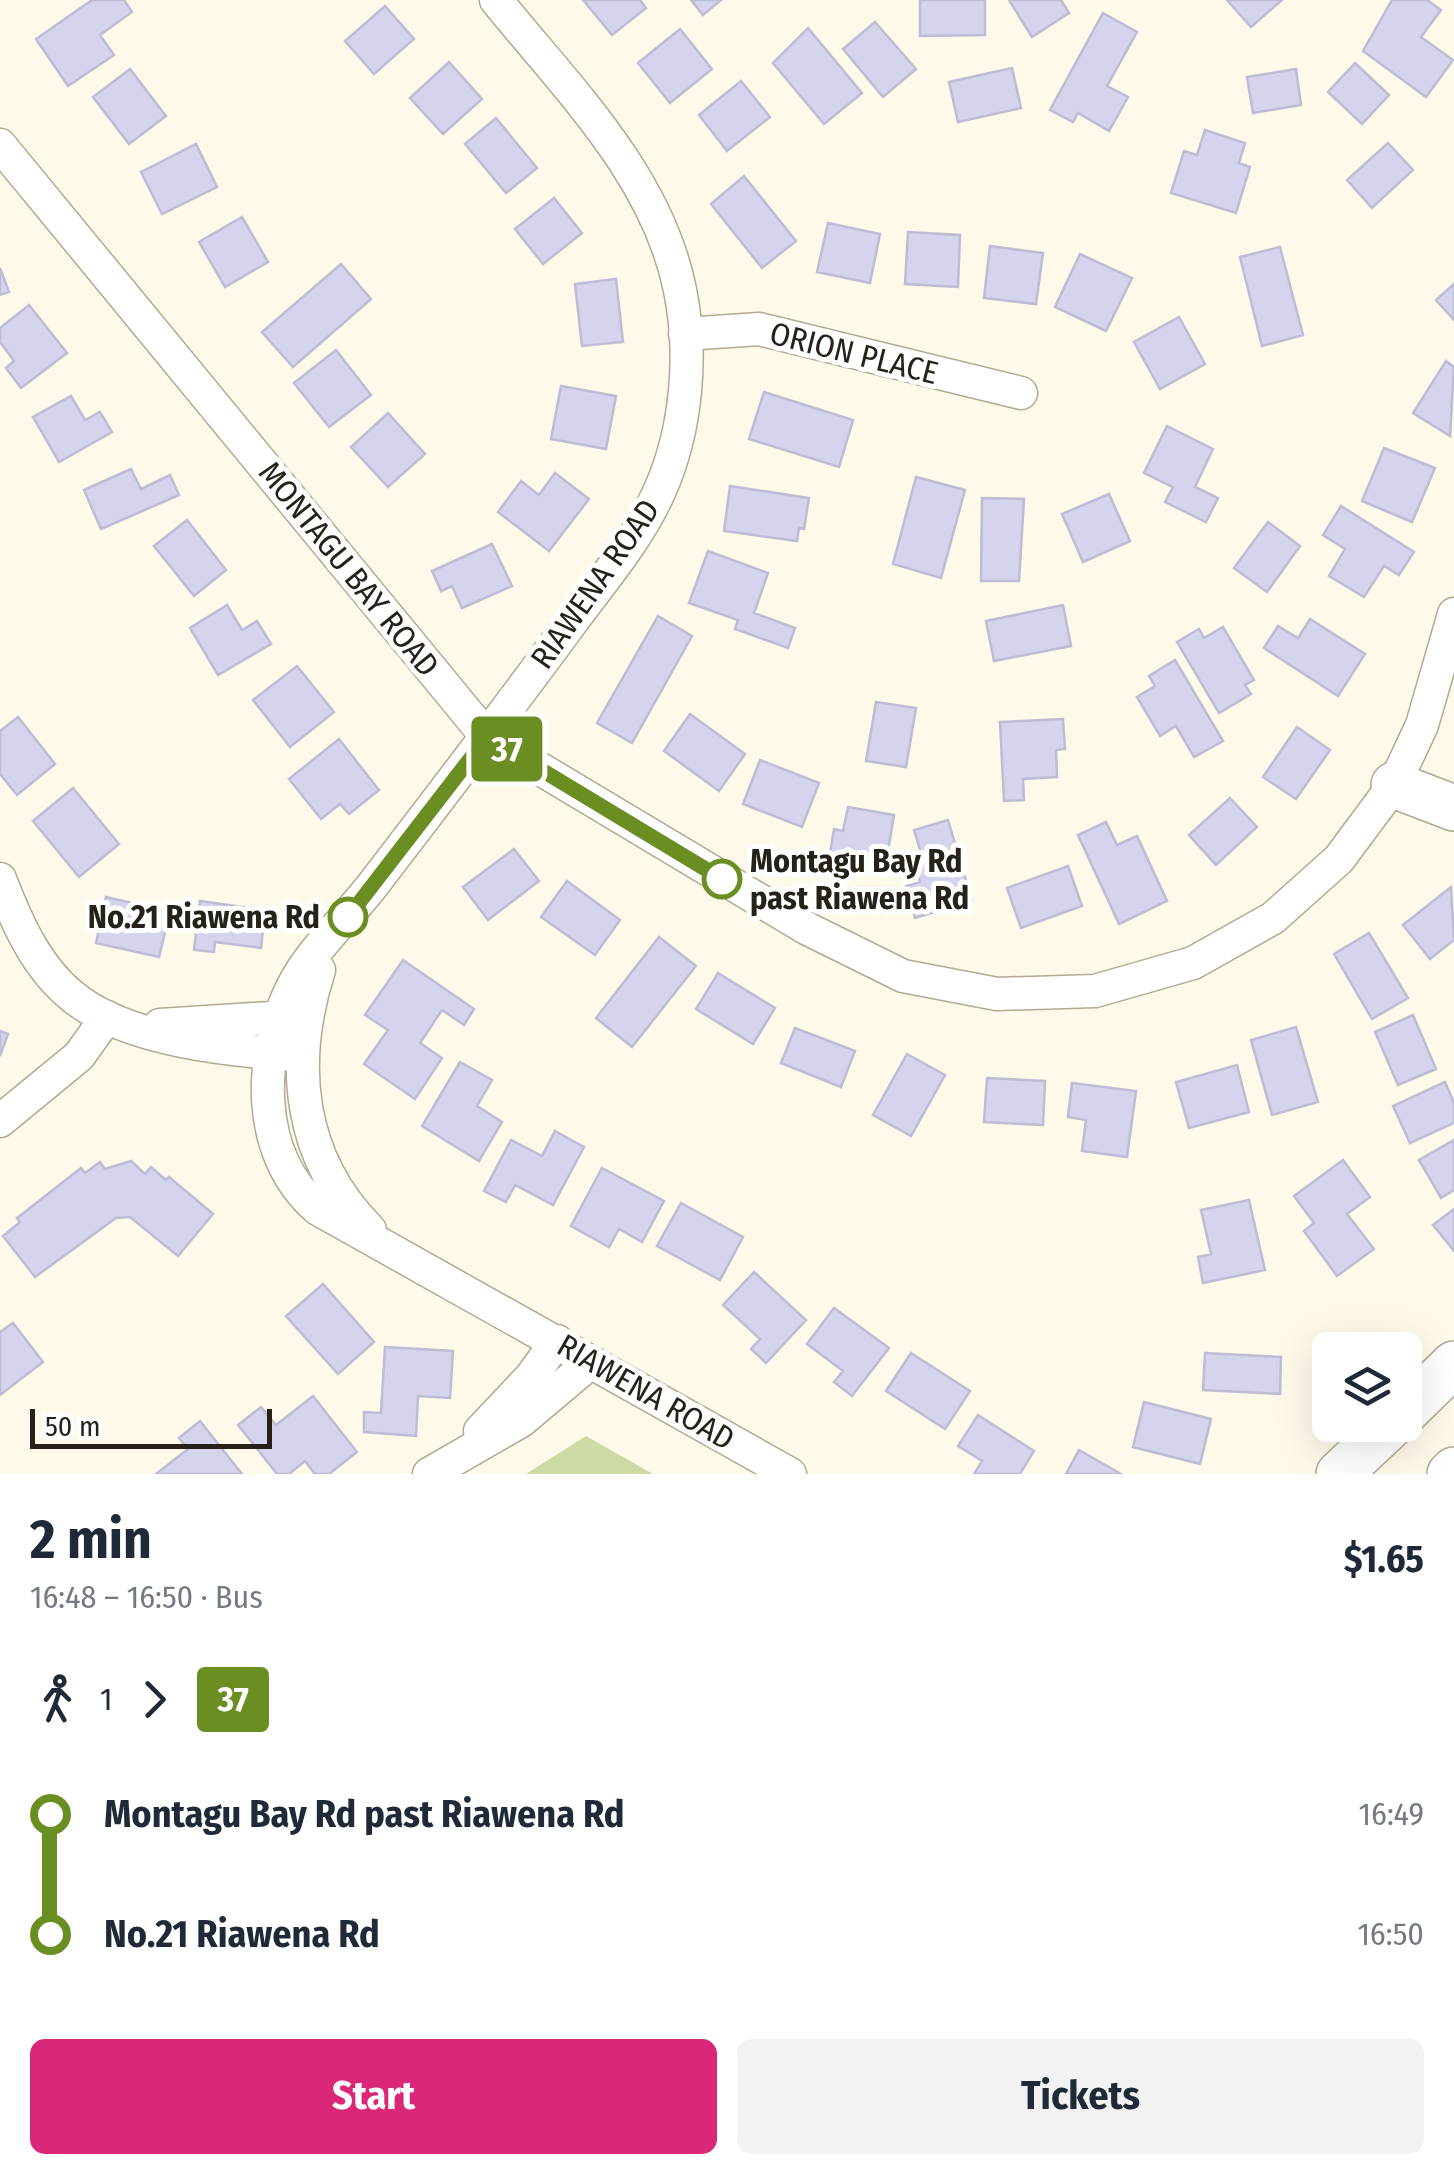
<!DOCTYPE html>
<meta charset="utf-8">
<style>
body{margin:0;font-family:"Fira Sans Condensed",sans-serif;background:#f2f2f3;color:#1f2937;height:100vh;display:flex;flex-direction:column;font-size:38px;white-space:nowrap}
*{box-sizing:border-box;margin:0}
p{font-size:32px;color:#747a83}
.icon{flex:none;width:55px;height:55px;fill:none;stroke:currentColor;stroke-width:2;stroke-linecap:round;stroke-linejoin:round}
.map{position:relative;height:1474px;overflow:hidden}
.side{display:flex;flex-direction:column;background:#fff;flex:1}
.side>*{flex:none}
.badge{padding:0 20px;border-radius:8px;font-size:35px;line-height:65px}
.buttons{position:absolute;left:1312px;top:1332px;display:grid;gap:20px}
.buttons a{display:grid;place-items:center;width:110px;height:110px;border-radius:15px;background:#fff;box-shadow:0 10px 40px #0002;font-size:50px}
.scale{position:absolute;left:30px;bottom:25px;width:242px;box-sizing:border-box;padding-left:10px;border:5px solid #262219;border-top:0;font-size:28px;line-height:35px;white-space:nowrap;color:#262219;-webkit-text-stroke:8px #fff;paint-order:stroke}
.map>.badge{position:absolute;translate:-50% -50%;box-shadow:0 0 0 5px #fff}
.legs{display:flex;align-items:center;gap:15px;height:110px;padding:0 30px;font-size:32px}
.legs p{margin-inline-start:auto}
.headline{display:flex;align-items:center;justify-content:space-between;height:170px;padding:0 30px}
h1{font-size:55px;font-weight:700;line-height:75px}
.cta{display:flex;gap:20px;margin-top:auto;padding:20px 30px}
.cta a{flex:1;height:115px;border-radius:15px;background:#db2777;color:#fff;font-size:40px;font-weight:700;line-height:115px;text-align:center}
.cta a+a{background:#f2f2f3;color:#1f2937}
ul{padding:0 30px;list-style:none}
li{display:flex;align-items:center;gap:35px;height:120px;font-size:38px}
li i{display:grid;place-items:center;width:15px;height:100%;margin:0 12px;background:currentColor}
li i::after{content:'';width:25px;height:25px;margin:-12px;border:8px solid;border-radius:50%;background:#fff}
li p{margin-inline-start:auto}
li:first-child i{background:linear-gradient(#0000 50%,currentColor 0)}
li:last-child i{background:linear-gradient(currentColor 50%,#0000 0)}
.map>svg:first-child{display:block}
.green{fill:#ccdba5}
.building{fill:#d5d4ed;stroke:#bdbcd5;stroke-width:2.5}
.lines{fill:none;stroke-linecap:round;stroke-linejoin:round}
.street-casing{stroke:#b2a991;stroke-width:35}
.secondary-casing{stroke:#b2a991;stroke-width:48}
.street{stroke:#fff;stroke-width:32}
.secondary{stroke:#fff;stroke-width:45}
.line-1-casing{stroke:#fff;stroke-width:22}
.line-1{stroke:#6b8e23;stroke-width:15}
.stop-1-dot{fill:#fff;stroke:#6b8e23;stroke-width:5}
.labels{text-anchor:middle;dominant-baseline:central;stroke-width:10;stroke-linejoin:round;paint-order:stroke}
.street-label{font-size:32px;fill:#262219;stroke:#fff}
.stop-label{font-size:32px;font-weight:bold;fill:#262219;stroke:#fff;text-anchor:start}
</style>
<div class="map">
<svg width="1454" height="1474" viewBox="0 0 1454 1474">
<rect width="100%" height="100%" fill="#fef9e9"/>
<path class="green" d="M586,1436L653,1474H526Z"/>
<path class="building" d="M92,0H124L132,12L100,35L114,55L68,86L36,39Z
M583,0H640L646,8L612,35Z
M691,0H721L703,15Z
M920,0H985V35L920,36Z
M1009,0H1061L1069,13L1032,37Z
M1227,0H1282L1251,27Z
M1392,0H1427L1441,10L1421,37L1453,60L1426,97L1363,51Z
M385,6L414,39L374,74L345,41Z
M1103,13L1137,32L1107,86L1128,97L1109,131L1078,113L1073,122L1050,110Z
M875,22L916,69L883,97L843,49Z
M808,28L862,93L824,124L773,63Z
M680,29L712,69L670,103L638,63Z
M449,62L482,99L443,134L410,98Z
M1355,63L1389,95L1362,124L1328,92Z
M1012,68L1021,108L958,122L949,82Z
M130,69L166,116L129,144L93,97Z
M1296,69L1301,105L1253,113L1247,77Z
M741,81L770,117L727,151L699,115Z
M496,118L537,168L506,193L465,144Z
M1205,130L1245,143L1239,163L1250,167L1236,213L1171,193L1184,151L1197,155Z
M1388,143L1413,170L1372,208L1347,180Z
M196,144L217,187L162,214L141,172Z
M744,176L796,241L762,268L711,204Z
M554,198L582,233L543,264L515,229Z
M242,217L268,262L225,287L199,242Z
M828,223L880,234L870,283L817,272Z
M908,232L960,235L958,287L905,284Z
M990,246L1043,253L1036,304L984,298Z
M1280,247L1303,335L1262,346L1240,257Z
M1080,254L1132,278L1106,331L1055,307Z
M341,264L371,299L293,367L262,332Z
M0,268L9,292L0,295Z
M616,279L623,342L582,346L575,284Z
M1454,284V320L1436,300Z
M29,305L67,353L21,388L6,368L14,361L0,342V328Z
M1179,317L1205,364L1160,389L1134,342Z
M336,350L371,395L329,427L294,383Z
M1446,361L1454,367L1450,436L1413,413Z
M561,386L616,396L606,449L551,439Z
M764,392L853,420L839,467L749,439Z
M71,396L85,420L100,412L112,432L59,462L33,417Z
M388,413L425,454L388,487L351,447Z
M1167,426L1213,449L1195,487L1218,498L1206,522L1165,502L1173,487L1144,473Z
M1384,448L1435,468L1412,522L1362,501Z
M131,469L141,489L170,475L179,495L101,529L84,490Z
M555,473L589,499L549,551L498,512L521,481L539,495Z
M916,477L965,490L941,578L893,564Z
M730,486L809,498L804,529L799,528L797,541L724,531Z
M1109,494L1130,541L1083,562L1062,514Z
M982,498L1024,499L1019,581H981Z
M1341,506L1414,552L1399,575L1384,566L1364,597L1329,576L1345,549L1323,535Z
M187,520L226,570L194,596L154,546Z
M1268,522L1300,546L1267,592L1234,568Z
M492,544L512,586L462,608L452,586L441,591L432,571Z
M708,551L768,573L754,613L795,628L788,648L735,629L738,620L689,603Z
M227,605L242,630L257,621L271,644L218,675L190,628Z
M1063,605L1071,646L994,661L986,621Z
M658,616L692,636L632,743L597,723Z
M1310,619L1365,654L1338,696L1264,648L1278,626L1298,638Z
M1223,627L1254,680L1245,685L1251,694L1219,713L1177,642L1199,629L1204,638Z
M1175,660L1223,741L1194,757L1176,726L1160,736L1137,697L1155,686L1149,676Z
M297,666L334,712L290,747L253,700Z
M876,702L916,708L906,767L866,761Z
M690,714L745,754L719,791L664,751Z
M18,717L55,764L17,795L0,774V731Z
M1063,719L1065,749L1056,750L1057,777L1023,779L1024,800L1004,801L1000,722Z
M1297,727L1330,750L1296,799L1263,777Z
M339,739L379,790L349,814L340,804L321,819L289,779Z
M760,760L819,783L802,827L743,804Z
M73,788L119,844L79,877L33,821Z
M1230,798L1257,827L1216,865L1189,835Z
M848,807L894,815L885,869L829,860L834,829L843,831Z
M948,820L972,901L915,918L906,886L920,882L911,852L920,850L914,830Z
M1106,822L1117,845L1137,836L1167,901L1119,924L1078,835Z
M514,849L539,881L488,920L463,887Z
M1068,866L1082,906L1021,928L1007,888Z
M567,881L620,920L595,955L541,917Z
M1451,887L1454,940L1430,959L1403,925Z
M106,897L170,912L159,957L96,943Z
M200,901L265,910L261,948L215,942L214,952L194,950Z
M1369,933L1408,998L1372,1019L1334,954Z
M659,937L696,966L632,1047L596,1018Z
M403,960L474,1009L464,1025L442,1010L420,1043L442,1058L415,1099L364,1064L388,1030L365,1015Z
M718,973L775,1008L753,1044L696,1009Z
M1413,1015L1436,1069L1398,1085L1375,1032Z
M1296,1027L1318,1102L1272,1115L1251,1040Z
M795,1028L855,1051L841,1087L781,1063Z
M0,1031L8,1034L0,1056Z
M907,1054L945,1075L911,1136L873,1115Z
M460,1062L492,1080L477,1106L502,1122L479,1161L422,1126Z
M1237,1065L1249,1112L1189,1128L1176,1082Z
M987,1078L1045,1081L1043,1125L984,1122Z
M1445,1082L1454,1103V1123L1410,1143L1393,1106Z
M1072,1083L1136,1091L1127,1157L1082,1151L1086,1120L1068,1117Z
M555,1131L584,1147L553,1205L515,1185L506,1202L484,1191L511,1140L542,1156Z
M1454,1140V1190L1441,1198L1419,1160Z
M1343,1160L1370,1197L1347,1214L1374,1249L1337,1276L1304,1231L1314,1223L1294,1196Z
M131,1161L145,1174L151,1167L166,1180L169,1177L213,1214L178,1256L130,1217L116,1218L35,1277L3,1236L20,1222L17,1218L81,1168L85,1173L100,1162L105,1169Z
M602,1168L664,1201L642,1242L619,1229L609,1247L571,1226Z
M1249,1200L1265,1270L1203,1283L1198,1257L1211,1254L1201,1210Z
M681,1203L743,1237L720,1280L657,1246Z
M1454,1209V1251L1433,1225Z
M754,1272L806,1320L766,1363L751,1349L760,1339L723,1305Z
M323,1284L374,1342L338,1374L286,1316Z
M834,1308L889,1348L852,1396L834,1382L843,1371L807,1344Z
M13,1323L43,1362L0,1395V1332Z
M385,1347L453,1351L450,1398L418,1396L416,1436L364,1432V1412L381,1413Z
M911,1353L970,1391L945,1429L886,1391Z
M1205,1353L1281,1357L1280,1394L1203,1390Z
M313,1396L357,1452L329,1474H315L305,1461L289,1474H277L238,1425L261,1407L276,1425Z
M1144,1402L1211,1419L1200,1464L1133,1447Z
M978,1415L1034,1451L1020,1474H974L982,1461L958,1446Z
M200,1421L242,1474H156L188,1449L179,1438Z
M1079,1450L1121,1474H1066Z"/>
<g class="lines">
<g class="street-casing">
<path id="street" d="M496,0C567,88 657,175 680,290C693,354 687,429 660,490C638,540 600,583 568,627C504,714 438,800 372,886C347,918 312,949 293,986C257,1056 255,1155 318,1209L790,1474
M0,145L487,737L806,928L903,976L997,994L1095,991L1193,963L1273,918L1339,859L1394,785L1422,725L1454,614
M685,334L759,329L1021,393
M0,879C16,921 36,967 72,996C126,1041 233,1051 301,1055
M319,970C289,1064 298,1158 370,1230
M160,1025L301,1016
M0,1121L79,1056L107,1017
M480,1431L531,1377L557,1341
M429,1474L521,1421L591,1362"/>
</g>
<g class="secondary-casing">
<path id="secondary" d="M1394,785L1454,808
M1405,1412L1454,1364
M1339,1474L1391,1425
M1450,1474L1454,1470"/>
</g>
<use href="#street" class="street"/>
<use href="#secondary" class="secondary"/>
</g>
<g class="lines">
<g class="line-1-casing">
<path id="line-1" d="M348,917L487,737L722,879"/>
</g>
<use href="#line-1" class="line-1"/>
</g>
<g class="stop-1-dot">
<circle cx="722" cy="879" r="18"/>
<circle cx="348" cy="917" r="18"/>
</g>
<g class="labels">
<g class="street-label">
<text transform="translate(854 353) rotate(14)">ORION PLACE</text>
<text transform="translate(349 569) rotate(51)">MONTAGU BAY ROAD</text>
<text transform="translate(595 584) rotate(-55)">RIAWENA ROAD</text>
<text transform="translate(646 1392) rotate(30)">RIAWENA ROAD</text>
</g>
<g class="stop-label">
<text x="750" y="861">Montagu Bay Rd<tspan x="750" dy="37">past Riawena Rd</tspan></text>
<text x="320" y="917" text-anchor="end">No.21 Riawena Rd</text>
</g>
</g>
</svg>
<div class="buttons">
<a><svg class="icon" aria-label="layers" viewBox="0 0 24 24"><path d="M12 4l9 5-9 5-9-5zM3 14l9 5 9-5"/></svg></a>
</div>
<div class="scale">50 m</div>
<b class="badge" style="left:507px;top:749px;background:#6b8e23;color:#fff">37</b>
</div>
<section class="side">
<div class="headline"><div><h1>2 min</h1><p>16:48 – 16:50 · Bus</p></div><b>$1.65</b></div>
<div class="legs"><svg class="icon" aria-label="walk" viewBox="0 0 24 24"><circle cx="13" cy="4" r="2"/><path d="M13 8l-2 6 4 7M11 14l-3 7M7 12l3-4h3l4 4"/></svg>1<svg class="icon" aria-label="forward" viewBox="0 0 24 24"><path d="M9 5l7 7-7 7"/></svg><b class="badge" style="background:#6b8e23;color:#fff">37</b></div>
<ul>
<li><i style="color:#6b8e23"></i><b>Montagu Bay Rd past Riawena Rd</b><p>16:49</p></li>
<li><i style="color:#6b8e23"></i><b>No.21 Riawena Rd</b><p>16:50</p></li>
</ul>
<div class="cta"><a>Start</a><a>Tickets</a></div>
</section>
